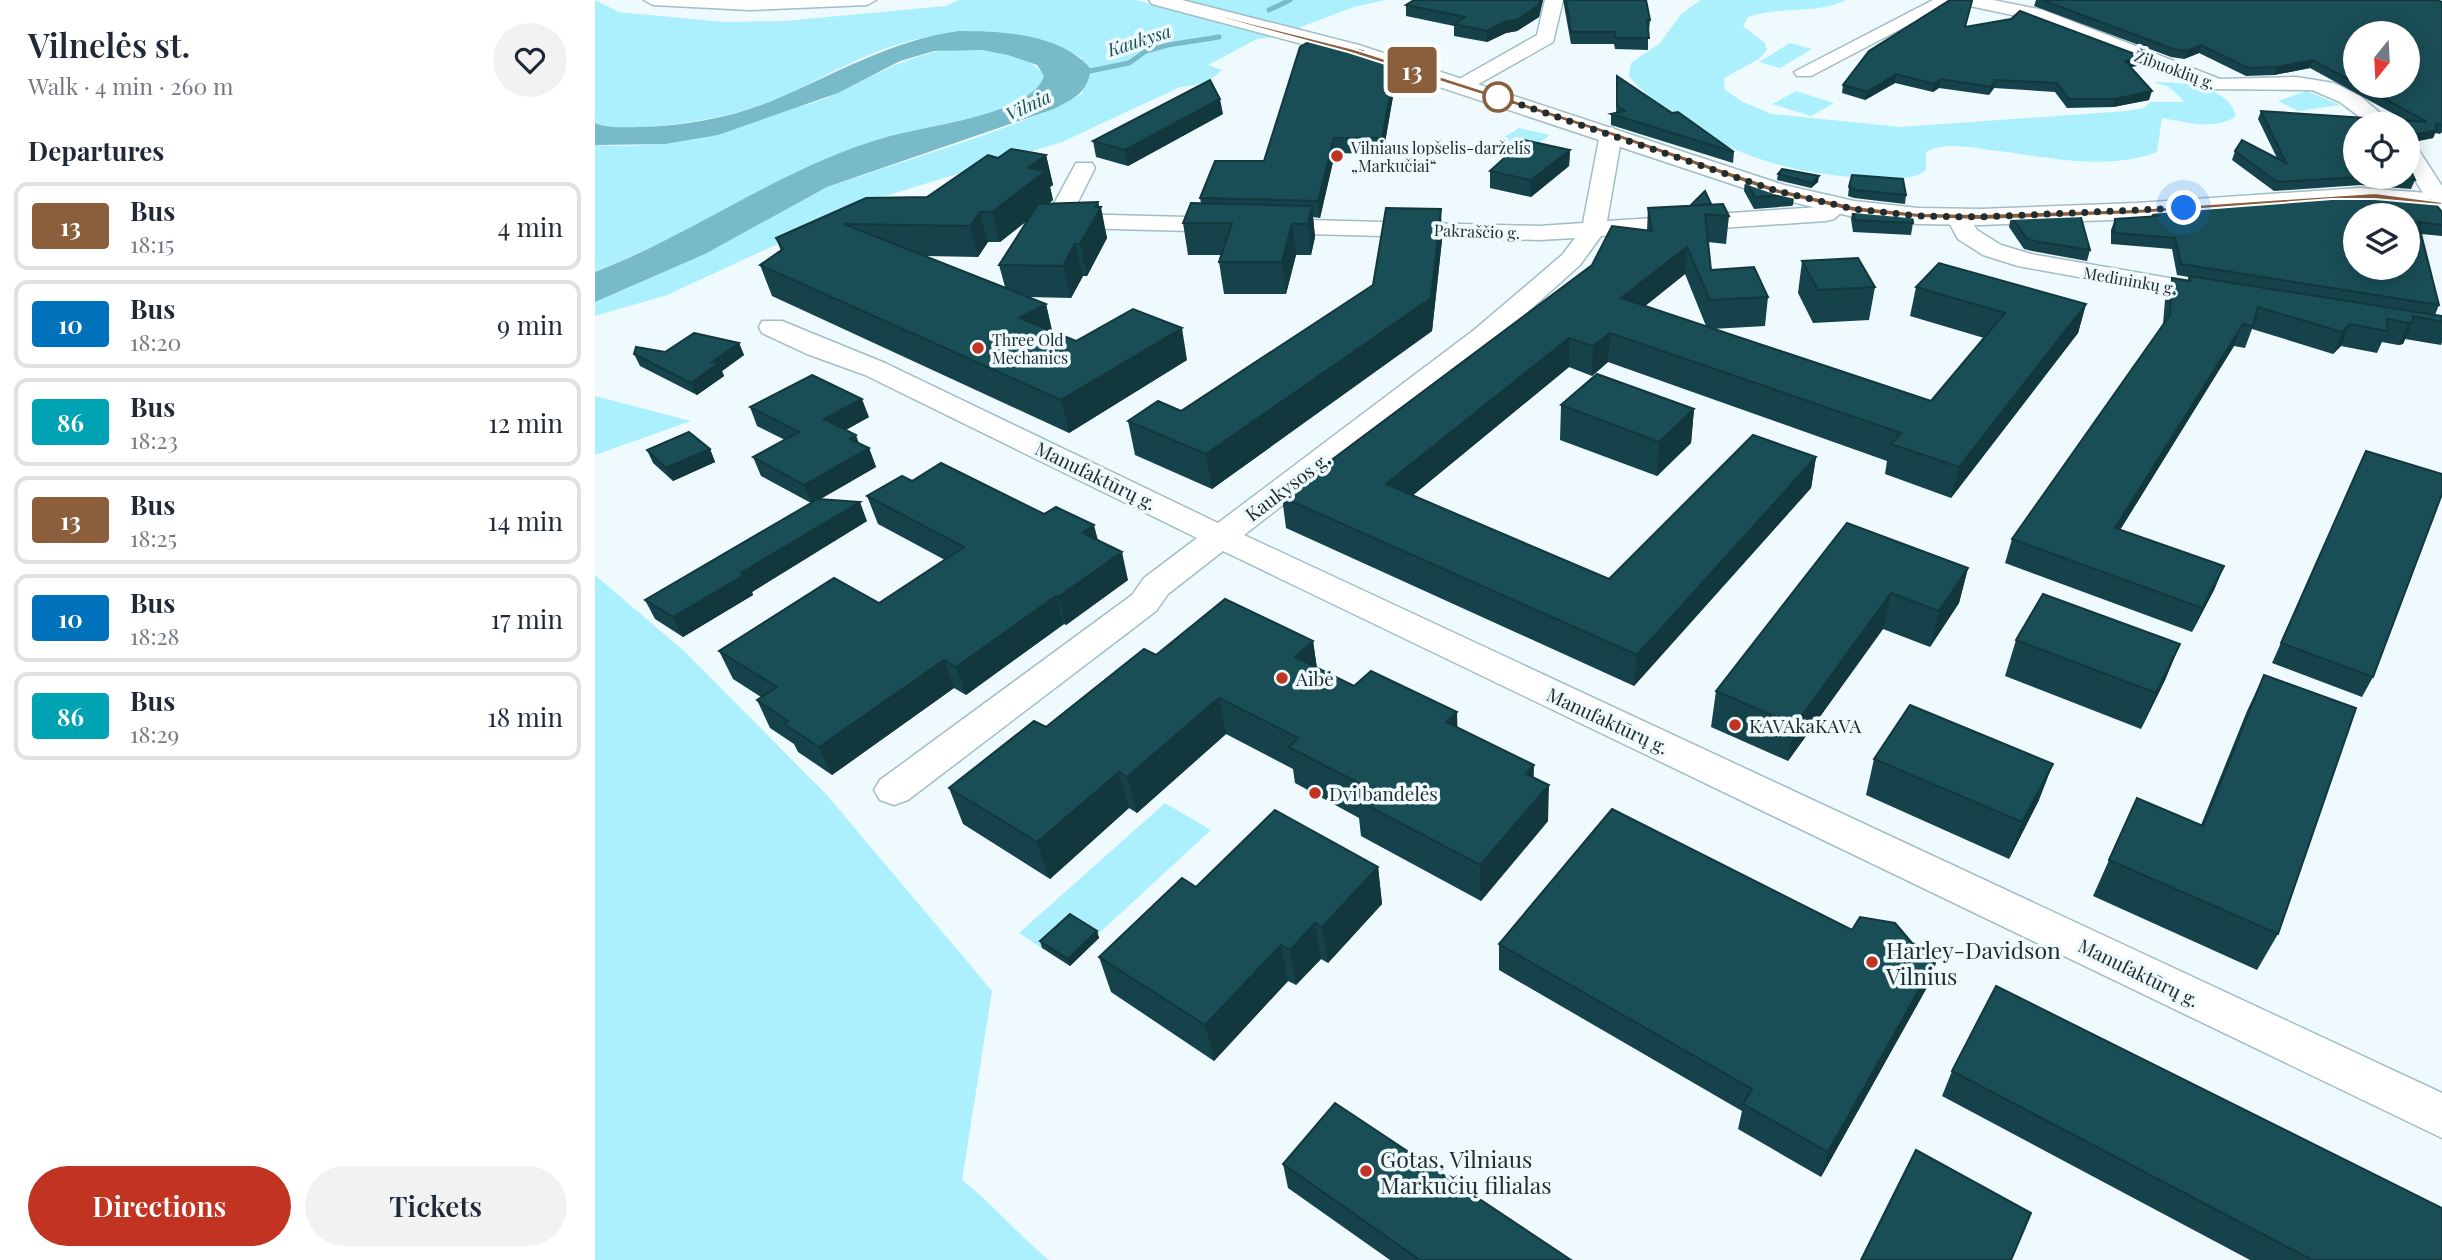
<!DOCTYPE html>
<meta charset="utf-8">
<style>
body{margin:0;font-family:"Playfair Display",serif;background:#f2f2f3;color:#1f2937;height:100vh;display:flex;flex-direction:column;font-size:26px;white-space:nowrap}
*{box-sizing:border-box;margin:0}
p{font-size:23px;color:#747a83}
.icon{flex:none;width:38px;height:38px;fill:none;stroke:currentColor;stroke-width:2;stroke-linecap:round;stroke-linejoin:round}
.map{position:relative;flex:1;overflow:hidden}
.details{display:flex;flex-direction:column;background:#fff;width:595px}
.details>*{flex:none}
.badge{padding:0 14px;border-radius:5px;font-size:24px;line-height:46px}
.needle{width:46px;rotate:198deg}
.fabs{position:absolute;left:1748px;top:21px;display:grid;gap:14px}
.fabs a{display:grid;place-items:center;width:77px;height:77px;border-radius:50%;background:#fff;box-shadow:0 4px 18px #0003;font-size:35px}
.you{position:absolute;width:35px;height:35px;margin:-18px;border:5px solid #fff;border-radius:50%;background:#1a73e8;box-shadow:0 0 0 10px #1a73e833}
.map>.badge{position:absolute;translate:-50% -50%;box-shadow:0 0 0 4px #fff}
h2{padding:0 28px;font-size:26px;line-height:63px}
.round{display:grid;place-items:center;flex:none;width:74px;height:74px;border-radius:37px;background:#f2f2f3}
.overview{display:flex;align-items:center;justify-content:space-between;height:119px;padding:0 28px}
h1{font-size:33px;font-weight:600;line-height:52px}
.button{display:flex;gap:14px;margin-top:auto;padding:14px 28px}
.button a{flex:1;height:80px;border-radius:42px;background:#c03421;color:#fff;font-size:28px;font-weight:600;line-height:80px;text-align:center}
.button a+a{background:#f2f2f3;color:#1f2937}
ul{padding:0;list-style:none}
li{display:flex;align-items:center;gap:21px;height:88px;margin:0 14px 10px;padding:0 14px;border:4px solid #e0e1e3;border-radius:14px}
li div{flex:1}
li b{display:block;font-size:26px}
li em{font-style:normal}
li .badge{min-width:77px;font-weight:700;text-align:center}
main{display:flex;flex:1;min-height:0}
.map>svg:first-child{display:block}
.green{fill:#adf0fd}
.water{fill:#78bac7}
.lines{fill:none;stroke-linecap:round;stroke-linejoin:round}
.stream{stroke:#78bac7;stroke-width:5}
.street-casing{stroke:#a0bec4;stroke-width:3}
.secondary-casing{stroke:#a0bec4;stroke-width:3}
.street{fill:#fff;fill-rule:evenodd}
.secondary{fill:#fff;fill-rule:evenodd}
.wall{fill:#16434b;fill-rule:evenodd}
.shaded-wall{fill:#12373d}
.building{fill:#1a4e57;stroke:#12373d;stroke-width:2;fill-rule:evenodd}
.line{fill:#8b5e3c;stroke:#fff;stroke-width:2}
.walk{stroke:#212d2f;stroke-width:7;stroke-dasharray:0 12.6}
.stop-dot{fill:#fff;stroke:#8b5e3c;stroke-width:3.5}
.poi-dot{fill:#c03421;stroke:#eefafd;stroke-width:2.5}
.labels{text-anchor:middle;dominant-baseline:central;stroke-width:7;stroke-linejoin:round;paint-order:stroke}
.far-street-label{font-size:16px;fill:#212d2f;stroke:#eefafd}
.far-poi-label{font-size:16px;fill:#212d2f;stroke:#eefafd;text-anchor:start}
.far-water-label{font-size:18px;font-style:italic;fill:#17515a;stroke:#eefafd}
.street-label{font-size:19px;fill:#212d2f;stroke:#eefafd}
.poi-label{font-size:19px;fill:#212d2f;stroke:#eefafd;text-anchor:start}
.near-poi-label{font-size:23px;fill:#212d2f;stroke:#eefafd;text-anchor:start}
</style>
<main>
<section class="details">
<div class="overview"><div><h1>Vilnelės st.</h1><p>Walk · 4 min · 260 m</p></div><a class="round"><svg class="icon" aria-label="heart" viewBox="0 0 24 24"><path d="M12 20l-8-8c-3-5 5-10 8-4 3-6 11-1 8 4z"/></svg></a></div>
<h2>Departures</h2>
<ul>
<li><span class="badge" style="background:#8b5e3c;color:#fff">13</span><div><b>Bus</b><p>18:15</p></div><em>4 min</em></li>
<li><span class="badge" style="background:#0072bc;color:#fff">10</span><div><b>Bus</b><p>18:20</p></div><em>9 min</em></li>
<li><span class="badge" style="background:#00a3b4;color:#fff">86</span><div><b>Bus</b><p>18:23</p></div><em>12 min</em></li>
<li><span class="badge" style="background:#8b5e3c;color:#fff">13</span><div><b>Bus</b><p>18:25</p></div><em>14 min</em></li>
<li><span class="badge" style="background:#0072bc;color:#fff">10</span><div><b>Bus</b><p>18:28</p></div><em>17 min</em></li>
<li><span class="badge" style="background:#00a3b4;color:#fff">86</span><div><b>Bus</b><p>18:29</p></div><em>18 min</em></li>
</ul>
<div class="button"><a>Directions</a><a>Tickets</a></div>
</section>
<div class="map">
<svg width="1847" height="1260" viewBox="0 0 1847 1260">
<rect width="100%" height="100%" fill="#eefafd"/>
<path class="green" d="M0,0L24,12L129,22L189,21L351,6L364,0H541L685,37L662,39L613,65L627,70C615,82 602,86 585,87L467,142L280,199L72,295L0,316V302L110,254L232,187L387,136L459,109L488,93L487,58C414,18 332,27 258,62C231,74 205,90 177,101C145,114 107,121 74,125C51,127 21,131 0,123Z
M580,0H791L759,7L698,30Z
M1106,0H1251C1225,14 1185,6 1153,17L1148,26L1170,43L1172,50L1164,59L1129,78L1130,90L1148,102L1177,114L1305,127L1531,111L1549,108L1556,102H1590L1574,87L1558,82C1586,82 1633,85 1641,116C1620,131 1591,122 1567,118L1562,152C1511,172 1448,156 1395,150C1373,147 1350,142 1331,152V170C1316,182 1293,178 1274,178C1201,175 1134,156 1074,112C1060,101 1046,91 1034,76L1036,63L1065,43L1086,14Z
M1195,43L1217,49L1185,68L1164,62Z
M360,49C389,50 432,50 449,76C438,115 330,126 295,136C252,147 213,171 174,191C116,219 59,247 0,272V145C73,149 120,136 187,112C205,106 225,102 242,93C281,75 316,53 360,49Z
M1201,91L1239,103L1216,116L1177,104Z
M1712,91L1745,105L1703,111L1683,101Z
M924,128L955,135C935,150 919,153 894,146Z
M0,396L96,421L0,455Z
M0,575L89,651L231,794L397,991L367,1180C398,1204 423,1235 454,1260H0Z
M570,803L616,830L501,936L477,921L447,948L424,933Z"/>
<path class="water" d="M364,31C408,31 466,34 496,69C492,93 480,98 459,109L232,187L110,254L0,302V272C101,233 190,165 295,136C330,126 438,114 449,76L442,65L413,55L387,50L339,51L305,61L243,93L123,135L70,144L0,145V123C15,129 33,127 48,127C90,126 140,117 179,100C241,74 296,40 364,31Z"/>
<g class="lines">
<path class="stream" d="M674,10L695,0
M485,73L534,63L551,51L573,45L624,37"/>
<g class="street-casing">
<path id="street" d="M49,0H281L272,5L155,10L58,5Z
M950,0H968L958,42L873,90H859L856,86L859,82L942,35Z
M1338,0H1398L1448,10L1625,79L1701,77L1739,83L1765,96L1798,124H1774L1745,102L1717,90L1615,89L1436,19L1370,5L1361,0L1216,76H1202L1199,72Z
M1016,127L1027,134L1012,221L1225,207L1242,199L1250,201L1254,206L1239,219L1231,221L1006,236L985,265L899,342L649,535L1847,1093V1138L628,551L573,594L561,611L313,800L299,805L285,800L279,790L285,780L537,595L549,578L602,538L270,375L212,354L167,333L164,327L167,321H187L290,363L623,523L879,330L967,255L980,238L944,240L478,228L462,233L453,231L450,226L460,219L454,213L481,163H497L500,168L477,214L944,226L988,223L1005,134Z
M1813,144L1821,146L1847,186V198H1832C1817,177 1813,170 1813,144Z
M1363,210L1371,212L1382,230L1406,245L1436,254L1620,286L1629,288L1633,294L1629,300L1620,302L1423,266L1388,255L1363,239L1351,217L1355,212Z"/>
</g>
<g class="secondary-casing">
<path id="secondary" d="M554,0H587L764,45L1189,185L1259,201L1323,208L1386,209L1542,203L1765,188L1847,194V210L1765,204L1542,219L1386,225L1323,224L1259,217L1173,196L748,55L557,4Z"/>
</g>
<use href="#street" class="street"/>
<use href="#secondary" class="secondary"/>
</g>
<path class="wall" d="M819,0H948L944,17L922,31L911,33L892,42L859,36V26L811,16V5Z
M968,0H1051L1055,20L1054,31H1053V50L1020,49L1019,44H976Z
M1441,0H1842L1847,2V132L1845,134L1840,133L1838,138L1813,143V124H1760L1813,177L1820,180L1816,189L1765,185L1679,191L1637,160L1640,151L1682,158L1663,119L1666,111L1810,120L1715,68L1679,75L1651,76L1604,53L1589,59L1576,57L1439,6ZM1760,33L1813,86H1760Z
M1371,27L1548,57L1546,65L1535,67L1554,100L1518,107L1472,108L1460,92L1399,88L1394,95L1344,88L1338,92L1300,83L1270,100L1247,93L1248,85Z
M767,51L768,56L801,79L788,154L740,153L725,218L718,217L720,237L716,255H701L691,294H629L624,262L626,255H593L588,223L606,203L605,198L669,161Z
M1022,76L1077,113L1139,152L1138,163L1016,125V114L1021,113Z
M628,114L533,166L501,157L498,141Z
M975,150L974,166L936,197L895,188V171Z
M451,155L458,185L455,187L458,200L453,204L503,202L512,238L492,276H488L476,298L435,297L451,304L457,331L481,341L592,360L474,433L177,296L165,265L186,251L181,238L332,197L403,158ZM432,221L404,265L410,287L330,256L383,257L393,242H405Z
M1183,174L1223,182L1216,188L1182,180Z
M1150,180L1199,193L1198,205L1196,206L1159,209L1149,191Z
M1254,187L1311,195L1310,204L1259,198L1253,196Z
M1116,204L1134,216L1131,244L1113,242L1116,270L1173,297L1170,326L1117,329L1336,401L1389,338L1315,316L1321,287L1491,304L1483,333L1356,498L1290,474L1292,461L1013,362L997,376L974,367L818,495L1014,579L1221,457L1216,488L1039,686L691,528L687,497L1052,230L1053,208ZM1090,274L1111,326L1050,306Z
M1258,207L1318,223L1316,235L1258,232L1256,219Z
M1559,210L1847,212V236L1826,234L1844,305L1840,315L1847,316V342L1846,345L1810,339L1808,344L1803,345L1787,342L1782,353L1746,346L1738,354L1657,329L1650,348L1639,346L1525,530L1629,566L1619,590L1597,632L1410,563L1417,539L1568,324L1570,300L1577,278L1592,281L1594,277L1582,275L1577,249L1516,244V230L1520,219L1556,217Z
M1416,216L1495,250L1492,261L1437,251L1429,249L1414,227Z
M847,240L837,331L617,489L540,455L533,421L586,411Z
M1207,261L1280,287L1274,320L1218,323L1203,293Z
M144,343L149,355L127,371L129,376L102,395L45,366L39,354L70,352Z
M966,405L1099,409L1096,443L1062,476L965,440Z
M155,407L274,417L251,430L264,443L274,448L281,467L225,499L272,521L157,592L158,595L88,637L60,619L50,600L216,503L166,476L158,457L190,440L162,426Z
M115,449L120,462L78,481L58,463L52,450Z
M1771,451L1778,677L1767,697L1677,663Z
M317,481L503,540L533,580L471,625L469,624L371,695L359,688L237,775L203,752L199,744L175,728L162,700L166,697L138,679L124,651L284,603L350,560L283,524L272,496Z
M1252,523L1373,568L1364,603L1335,647L1288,629L1193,761L1116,727L1121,691Z
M1421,640L1585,644L1570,680L1546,729L1410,676Z
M718,641L722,668L759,686L862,712V728L939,778L953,821L886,901L766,836L764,818L700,783L698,769L631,734L542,813L534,808L455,879L368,824L354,788L451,727L561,655Z
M1669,675L1683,934L1662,970L1498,896L1514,860L1606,825L1652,711Z
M1279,759L1444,800L1414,859L1271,795Z
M783,867L787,904L733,963L726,959L701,985L693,981L619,1061L516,992L504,957L601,887Z
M1257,930L1317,943L1343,956L1335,982L1226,1177L1143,1129L1147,1111L904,970V944Z
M502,931L504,938L475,966L447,948L445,941Z
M1357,1071L1847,1260H1655L1347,1096Z
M688,1164L976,1260H795L693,1188Z"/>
<path class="shaded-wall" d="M945,0H948L944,17L922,31L911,33L892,42V31Z
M1606,45L1604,53L1589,59L1592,51Z
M1548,57L1546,65L1528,69L1530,61Z
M1718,60L1715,68L1679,75L1682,67Z
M801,64V79L788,154L787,138Z
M1301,74L1300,83L1270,100L1272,92Z
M1346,79L1344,88L1338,92L1339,84Z
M1400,80L1399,88L1394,95L1396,87Z
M1557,91L1554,100L1518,107L1520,99Z
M625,99L628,114L533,166L530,150Z
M1842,130L1838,138L1813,143V136Z
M739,138L740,153L725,218L723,201Z
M975,150L974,166L936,197V180Z
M451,155L458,185L455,187L458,200L405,242L397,212L433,168Z
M1224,176L1223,182L1216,188L1217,183Z
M1199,193L1198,205L1196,206L1197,195Z
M503,202L505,210L506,207L512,238L492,276L485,244Z
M717,206L720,237L716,255L713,224Z
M846,209L847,240L837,331L617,489L611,454L836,298Z
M385,212L393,242L383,257L375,226Z
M697,224L701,255L691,294L687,262Z
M480,244L488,276L476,298L468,266Z
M1092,247L1090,274L1024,327L1026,298Z
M451,304L458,335L424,318Z
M1491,304L1483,333L1356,498L1364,467Z
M1818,322L1808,344L1803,345L1813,323Z
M1648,324L1639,346L1512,551L1520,528Z
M1755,324L1746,346L1738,354L1747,332Z
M587,328L592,360L474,433L466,400Z
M1015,333L1013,362L997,376L998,346Z
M974,338V367L794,515L791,484Z
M144,343L149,355L127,371L129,376L102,395L96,383L117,362Z
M267,399L274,417L236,438L229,419Z
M1099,409L1096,443L1062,476L1064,442Z
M261,435L267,452L274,448L281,467L217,504L209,485L255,439Z
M115,449L120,462L78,481L71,468Z
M1221,457L1216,488L1039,686L1042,655Z
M265,502L272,521L157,592L158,595L88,637L78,617L146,573Z
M499,525L506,552L488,533Z
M527,552L533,580L471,625L463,597Z
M1629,566L1619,590L1597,632L1607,608Z
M1373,568L1364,603L1335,647L1344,611Z
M1296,593L1288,629L1193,761L1200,725Z
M461,596L469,624L371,695L361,667Z
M718,641L723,677L700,657Z
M1585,644L1570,680L1546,729L1561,693Z
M349,660L359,688L237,775L224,747Z
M624,698L631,734L542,813L532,777Z
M862,712L863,748L851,722Z
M1458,764L1444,800L1414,859L1427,822Z
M939,765L938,801L931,774Z
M524,772L534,808L455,879L442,842Z
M954,785L953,821L886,901L885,865Z
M783,867L787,904L733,963L727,927Z
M720,923L726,959L701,985L695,950Z
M502,931L504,938L475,966L473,959Z
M686,945L693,981L619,1061L610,1025Z
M1343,956L1335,982L1226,1177L1233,1152Z"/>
<path class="building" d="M819,0H945L944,5L922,20L911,21L892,31L859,24L870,17L811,5Z
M971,0H1051L1055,20H1052L1054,38H1020V32H976Z
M1355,0H1374L1377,1L1370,27L1416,19L1425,11L1548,57L1530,61L1557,91L1520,99H1474L1462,83L1400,80L1396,87L1346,79L1339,84L1301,74L1272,92L1248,85L1274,51Z
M1447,0H1842L1847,2V125L1841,124L1842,130L1813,136V124H1760V177H1765L1682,182L1640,151L1647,140L1691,163L1666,111L1832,122L1766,86H1813V33H1760V83L1718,60L1682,67L1653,68L1606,45L1592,51L1578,49Z
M717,40L767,51L763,55L801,64L787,138H739L723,201L605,198L620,161H669L705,47Z
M1022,76L1077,113L1083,112L1139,152L1016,114L1030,111L1022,106Z
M615,80L625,99L530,150L498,141Z
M929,140L975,150L936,180L895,171Z
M416,149L451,155L433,168L451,171L397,212H385L375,226L249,224L451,304L424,318L481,341L538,309L587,328L466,400L165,265L188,249L181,238L271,198L332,197L393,155L403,158Z
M1813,164L1820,180L1771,177H1813Z
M1187,169L1224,176L1217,183L1183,174Z
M1257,175L1308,179L1311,195L1261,190L1254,187Z
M1150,180L1199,193L1197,195L1160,197Z
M1110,191L1116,204L1095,206Z
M1769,196L1838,201L1847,212V225L1823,222L1844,305L1586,264L1580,238L1519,233L1520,219L1565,216L1559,210ZM1760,215H1813V268H1760Z
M503,202L501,207H506L485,244H480L468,266L404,265L443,204Z
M596,203L717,206L713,224H697L687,262H624L637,223H588Z
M1128,204L1134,216L1110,214L1116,270L1159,267L1173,297L1115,300L1092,247L1026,298L1336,401L1410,313L1321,287L1344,263L1491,304L1364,467L1296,444L1306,433L1015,333L998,346L974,338L791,484L1014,579L1158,435L1221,457L1042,655L687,497L997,265L1017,226L1057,231L1053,208Z
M1258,207L1317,214L1318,223L1260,220Z
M791,208L846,209L836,298L611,454L533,421L563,401L586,411L778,285Z
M1485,214L1495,250L1439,241L1432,239L1416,216Z
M1263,258L1280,287L1223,290L1207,261Z
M1594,276L1847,316V322L1818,316V322L1813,323L1792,319V331L1755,324L1747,332L1663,307L1658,326L1648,324L1520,528L1629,566L1607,608L1417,539L1575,315L1577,278L1595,281Z
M99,333L144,343L117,362L124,363L96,383L39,354L41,347L70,352Z
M1002,374L1099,409L1064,442L966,405Z
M217,375L267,399L229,419L261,435L255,439L274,448L209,485L158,457L204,432L155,407Z
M94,432L115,449L71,468L52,450Z
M1771,451L1847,474V494L1778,677L1686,643Z
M346,463L449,514L461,507L499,525L488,533L527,552L463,597L461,596L361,667L349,660L224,747L189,724L193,721L162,700L182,687L124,651L239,578L284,603L369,547L272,496L307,476L317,481Z
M223,499L265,502L146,573L149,575L78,617L50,600Z
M1252,523L1373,568L1344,611L1296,593L1200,725L1121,691Z
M1448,594L1585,644L1561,693L1421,640Z
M630,599L718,641L700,657L759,686L776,671L862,712L851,722L939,765L931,774L954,785L885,865L762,800L773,788L694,747L703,738L624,698L532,777L524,772L442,842L354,788L439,721L451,727L549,649L561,655Z
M1669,675L1761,708L1683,934L1514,860L1542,798L1608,826Z
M1315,705L1458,764L1427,822L1279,759Z
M1017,809L1257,930L1265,917L1300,923L1317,943L1343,956L1233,1152L1148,1104L1157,1089L904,944Z
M680,810L783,867L727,927L720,923L695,950L686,945L610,1025L504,957L587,878L601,887Z
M475,914L502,931L473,959L445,941Z
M1401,986L1847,1208V1260H1717L1357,1071Z
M740,1103L976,1260H825L688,1164Z
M1321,1150L1436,1213L1416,1260H1266Z"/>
<path class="line" d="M560,0H564L759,49L1019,132L1185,189L1259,206L1324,213L1386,214L1542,209L1780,193L1847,202V205L1780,199H1737L1542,214L1386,220L1324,218L1259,212L1179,193L1013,135L753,52Z"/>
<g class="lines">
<path class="walk" d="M903,97L1182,191L1259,209L1324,216L1386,217L1589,208"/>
</g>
<circle class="stop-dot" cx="903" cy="97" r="14"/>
<g class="poi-dot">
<circle cx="742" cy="156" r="7"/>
<circle cx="383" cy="348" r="7"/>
<circle cx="687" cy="678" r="7"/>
<circle cx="1140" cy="725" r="7"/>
<circle cx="720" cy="793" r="7"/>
<circle cx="1277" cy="962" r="7"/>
<circle cx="771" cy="1171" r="7"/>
</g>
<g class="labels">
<g class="far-street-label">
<text transform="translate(1580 69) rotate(20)">Žibuoklių g.</text>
<text transform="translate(882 231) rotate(2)">Pakraščio g.</text>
<text transform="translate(1535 280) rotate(10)">Medininkų g.</text>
</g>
<g class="far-poi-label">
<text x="756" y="147">Vilniaus lopšelis-darželis<tspan x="756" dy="18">„Markučiai“</tspan></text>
<text x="397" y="339">Three Old<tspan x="397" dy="18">Mechanics</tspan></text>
</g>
<g class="far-water-label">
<text transform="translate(544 40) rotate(-18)">Kaukysa</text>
<text transform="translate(433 105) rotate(-25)">Vilnia</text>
</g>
<g class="street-label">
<text transform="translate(501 475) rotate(26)">Manufaktūrų g.</text>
<text transform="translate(692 486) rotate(-37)">Kaukysos g.</text>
<text transform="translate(1013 720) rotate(25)">Manufaktūrų g.</text>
<text transform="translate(1544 972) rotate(26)">Manufaktūrų g.</text>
</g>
<g class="poi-label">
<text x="701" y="678">Aibė</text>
<text x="1154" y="725">KAVAkaKAVA</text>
<text x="734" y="793">Dvi bandelės</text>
</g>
<g class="near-poi-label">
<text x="1291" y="949">Harley-Davidson<tspan x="1291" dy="26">Vilnius</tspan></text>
<text x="785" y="1158">Gotas, Vilniaus<tspan x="785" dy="26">Markučių filialas</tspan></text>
</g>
</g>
</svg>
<div class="fabs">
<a><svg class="needle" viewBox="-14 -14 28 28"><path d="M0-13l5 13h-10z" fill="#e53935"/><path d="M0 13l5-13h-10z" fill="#747a83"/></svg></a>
<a><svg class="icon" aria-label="locate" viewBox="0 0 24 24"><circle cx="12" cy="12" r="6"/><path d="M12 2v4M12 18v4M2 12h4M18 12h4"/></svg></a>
<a><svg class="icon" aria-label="layers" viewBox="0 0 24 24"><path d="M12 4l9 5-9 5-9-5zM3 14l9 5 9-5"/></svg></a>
</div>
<div class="you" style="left:1589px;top:208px"></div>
<b class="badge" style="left:817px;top:70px;background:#8b5e3c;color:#fff">13</b>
</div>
</main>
